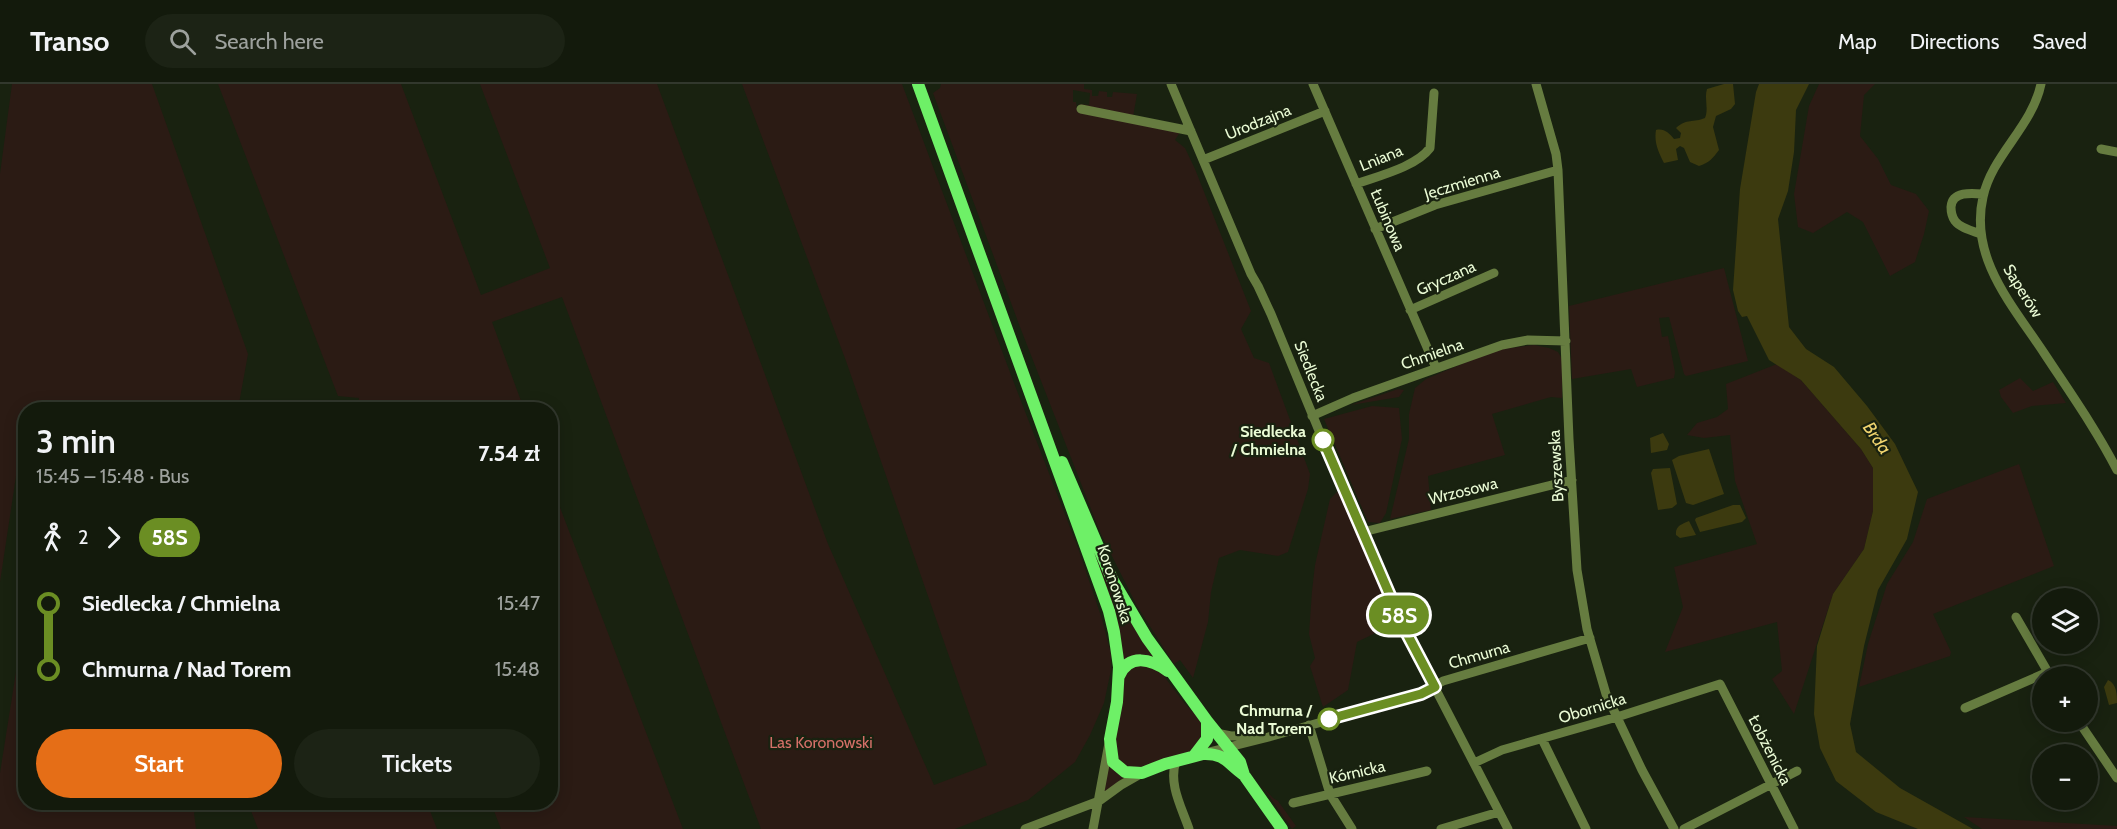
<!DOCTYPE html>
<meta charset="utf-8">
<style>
body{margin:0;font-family:Cabin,sans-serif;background:#1c2315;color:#f1f3f6;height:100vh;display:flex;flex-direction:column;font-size:22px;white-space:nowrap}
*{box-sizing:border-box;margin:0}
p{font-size:20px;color:#9da19d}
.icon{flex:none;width:33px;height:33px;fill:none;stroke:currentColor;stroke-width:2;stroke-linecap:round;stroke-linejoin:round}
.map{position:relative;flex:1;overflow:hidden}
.sheet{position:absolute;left:18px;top:318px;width:540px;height:408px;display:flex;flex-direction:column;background:#131a0c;border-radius:24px;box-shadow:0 3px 15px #0003,0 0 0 2px #32382d}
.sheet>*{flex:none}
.badge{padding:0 12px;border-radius:20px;font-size:21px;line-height:39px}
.tools{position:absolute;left:2032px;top:504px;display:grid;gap:12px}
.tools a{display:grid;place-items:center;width:66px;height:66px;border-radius:50%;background:#131a0c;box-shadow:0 3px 15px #0003,0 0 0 2px #32382d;font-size:30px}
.map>.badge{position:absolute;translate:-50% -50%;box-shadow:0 0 0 3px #fff}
.legs{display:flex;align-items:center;gap:9px;height:66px;padding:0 18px;font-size:20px}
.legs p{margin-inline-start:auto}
.overview{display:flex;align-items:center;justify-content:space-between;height:102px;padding:0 18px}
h1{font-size:33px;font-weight:600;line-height:45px}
.action{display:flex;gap:12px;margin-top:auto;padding:12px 18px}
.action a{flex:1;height:69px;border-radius:36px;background:#e56e17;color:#fff;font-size:24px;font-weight:600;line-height:69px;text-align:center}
.action a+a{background:#1c2315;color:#f1f3f6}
ul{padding:0 18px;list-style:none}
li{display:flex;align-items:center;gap:21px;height:66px;font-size:22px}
li i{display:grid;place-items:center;width:9px;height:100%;margin:0 8px;background:currentColor}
li i::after{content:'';width:15px;height:15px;margin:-8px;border:4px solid;border-radius:50%;background:#131a0c}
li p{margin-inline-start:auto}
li:first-child i{background:linear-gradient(#0000 50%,currentColor 0)}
li:last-child i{background:linear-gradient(currentColor 50%,#0000 0)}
header{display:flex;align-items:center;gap:36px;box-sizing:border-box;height:84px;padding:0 30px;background:#131a0c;border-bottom:2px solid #32382d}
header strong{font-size:28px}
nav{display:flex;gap:33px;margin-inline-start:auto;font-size:21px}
.search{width:420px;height:54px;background:#1c2315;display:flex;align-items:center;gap:15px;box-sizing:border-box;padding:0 21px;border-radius:33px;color:#9da19d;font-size:22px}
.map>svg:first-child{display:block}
.green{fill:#2b1b14}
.water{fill:#3c3a0f}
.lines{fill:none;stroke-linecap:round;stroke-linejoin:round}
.minor{stroke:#667c40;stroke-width:9}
.major{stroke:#6ef067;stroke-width:12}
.line-1-casing{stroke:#fff;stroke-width:14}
.line-1{stroke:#6b8e23;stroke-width:9}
.stop-1-dot{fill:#fff;stroke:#6b8e23;stroke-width:3}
.labels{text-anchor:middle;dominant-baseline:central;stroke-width:4.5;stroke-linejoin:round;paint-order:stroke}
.street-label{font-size:16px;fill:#eafbd5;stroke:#192210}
.stop-label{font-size:16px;font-weight:bold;fill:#eafbd5;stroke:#192210;text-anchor:end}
.park-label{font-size:16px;fill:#d47068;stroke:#192210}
.water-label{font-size:18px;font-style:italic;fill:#f0d46e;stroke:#192210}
</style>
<header>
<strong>Transo</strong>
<div class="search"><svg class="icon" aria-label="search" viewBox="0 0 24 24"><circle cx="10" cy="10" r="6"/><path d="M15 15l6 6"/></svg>Search here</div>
<nav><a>Map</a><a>Directions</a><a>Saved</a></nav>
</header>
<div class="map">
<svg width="2117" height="745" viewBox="0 0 2117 745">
<rect width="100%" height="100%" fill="#192210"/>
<path class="green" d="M12,0H152L248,270L238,325L26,326L0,498V90Z
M218,0H401L481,211L550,184L480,0H657L828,460L934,701L987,681L846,277L742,0H902L1014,299L1078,464L1102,535L1111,570V586L1104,619L1090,651L1075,678L1028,716L955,745H761L562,213L492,238L524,325H357L359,314L338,312Z
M941,0H1084V5L1092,6V12H1098L1099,7L1107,8V13H1112L1113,8L1137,10L1133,33L1080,24L1079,20L1089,21L1090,9L1073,6V18H1076L1077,25L1180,48L1175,56L1185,64L1195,85L1251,227L1241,245L1254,274L1269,279L1310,390L1308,405L1288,468L1278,472L1240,466L1219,474L1211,508L1208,538L1193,594L1180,576L1174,580L1137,522L1100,448L1020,243L933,9L940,4Z
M1819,0H1875L1864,11L1860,52L1878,75L1891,101L1916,110L1929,127L1924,150L1915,178L1890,192L1863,138L1847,128L1813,149L1798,143L1794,110L1809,22Z
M1724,184L1748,277L1686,292L1684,290L1669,233L1659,234L1662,253L1668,252L1675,288L1674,294L1637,303L1631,285L1572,295L1569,222Z
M1534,261L1549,264L1558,268L1562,275V314L1551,313L1492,330L1505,371L1428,392L1431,426L1390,435L1409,355V330L1415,304L1426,295L1495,266Z
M1777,280L1801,296L1861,365L1873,384V427L1864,465L1833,510L1794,630L1772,595L1782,587L1777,538L1665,568L1683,523L1674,483L1757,460L1735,397L1730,351L1704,354L1687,351L1697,339L1717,333L1728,325L1726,300Z
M2020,294L2033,307L2053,298L2066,319L2032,322L2013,329L2001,313L1999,306Z
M1398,305L1404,306L1399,313L1351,321Z
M1372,322L1399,324L1402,355L1386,429L1380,439L1368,438L1324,335Z
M2019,380L2054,482L1933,530L1951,568L1950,572L1859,603L1868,560L1887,500L1913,458L1927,415Z
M551,400L683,745H501L491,719L550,718Z
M1338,407L1396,539L1357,558L1348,606L1323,623L1310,582L1315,574L1309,550L1312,507L1315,481L1330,415Z
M1077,425L1154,573L1123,580Z
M25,531L26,718L202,719L194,729L196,745H0V689Z
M1142,579L1160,587L1185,620L1199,634L1204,644L1197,665L1156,680L1127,686L1113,670L1122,594L1127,585Z
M1108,680L1125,693L1103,709Z
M1262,702L1273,714L1278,717L1296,742L1292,745Z
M248,719H427L437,745H258Z
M1964,733L2117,742V745H1982Z"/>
<path class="water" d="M1724,0H1733L1735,20L1731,25L1716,32L1713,43L1719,66C1713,74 1709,79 1699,82L1690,78L1684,64L1680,62L1676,65L1678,76L1664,79C1658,67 1654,58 1656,46C1664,44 1669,49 1674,55L1680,54L1681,49L1676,44C1687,34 1693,39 1705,34C1709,24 1704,15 1707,5Z
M1759,0H1809L1796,26L1794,68L1788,107L1778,135L1789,243L1806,265L1834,283L1867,322L1895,360L1918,408L1907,455L1878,506L1864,562L1850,640L1856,668L1900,704L1973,745H1918L1876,728L1836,697L1820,664L1814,630L1817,562L1833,510L1864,465L1873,427V384L1861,365L1801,296L1769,276L1747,232L1742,233L1738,227L1733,206L1740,105L1756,8Z
M1663,349L1669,360L1667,366L1651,369L1650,354Z
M1709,365L1724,410L1693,421L1686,419L1672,376L1679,372Z
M1670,384L1677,420L1672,424L1658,426L1651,389L1653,385Z
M1733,421H1740L1746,434L1742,438L1700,448L1695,436L1696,434Z
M1689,437L1696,451L1680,454L1676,451C1675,442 1682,440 1689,437Z
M2108,596C2117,600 2117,611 2117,619L2109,621L2104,603Z"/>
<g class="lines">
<path class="minor" d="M1171,0L1251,190L1258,202L1271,230L1322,354L1404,544L1508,745
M1313,0L1436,284
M1536,0L1556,70L1558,86L1569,355L1577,486L1587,545L1606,610L1642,686L1674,745
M2041,0C2032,43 1992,71 1983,113C1969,174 2013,222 2044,269C2069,307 2096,345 2117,386
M1081,25L1191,47
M2101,65L2117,68
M1203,76L1325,27
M1356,100C1378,92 1416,83 1430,64L1434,9
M1375,145L1435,121L1558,86
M1981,150C1973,147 1960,144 1955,137C1952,133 1951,128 1951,123C1952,107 1972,109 1983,110
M1410,226L1494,189
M1312,332L1353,314L1502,261L1528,256L1566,257
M1363,448L1572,396
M2016,533L2049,590
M1965,624L2048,588
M2079,638L2117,694
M1309,641L1330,710L1352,745
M1216,649L1231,652L1258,651
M1542,655L1586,745
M1205,669L1265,654L1421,610L1443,597L1590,554
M1176,677C1168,700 1182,724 1189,745
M1474,679L1502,666L1617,633L1720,600L1794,745
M1293,719L1427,687
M1025,745L1099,717L1121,701L1142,689
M1093,745L1109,659
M1441,745L1499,728
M1684,745L1797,687"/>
<path class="major" d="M918,0L1109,527L1114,548L1119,583L1117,618L1110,655L1113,678L1125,688L1142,689L1165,680L1203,670C1225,669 1228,680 1244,691
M1062,378L1112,495L1147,554L1207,637L1240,678L1244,691L1282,745
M1119,592C1129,569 1151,575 1168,587
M1194,672L1207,655V638"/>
</g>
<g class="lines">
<g class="line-1-casing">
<path id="line-1" d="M1323,356L1404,544L1435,603L1421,610L1329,635"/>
</g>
<use href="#line-1" class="line-1"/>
</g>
<g class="stop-1-dot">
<circle cx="1323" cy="356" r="10"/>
<circle cx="1329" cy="635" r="10"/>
</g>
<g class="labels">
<g class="street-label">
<text transform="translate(1258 38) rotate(-22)">Urodzajna</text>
<text transform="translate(1381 74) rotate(-22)">Lniana</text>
<text transform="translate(1462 99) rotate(-17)">Jęczmienna</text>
<text transform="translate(1388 136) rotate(67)">Łubinowa</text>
<text transform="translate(1446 194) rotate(-24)">Gryczana</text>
<text transform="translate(2023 207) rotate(58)">Saperów</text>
<text transform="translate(1432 270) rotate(-19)">Chmielna</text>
<text transform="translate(1311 287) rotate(68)">Siedlecka</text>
<text transform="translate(1556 382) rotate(-93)">Byszewska</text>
<text transform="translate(1463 407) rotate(-14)">Wrzosowa</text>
<text transform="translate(1115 500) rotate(72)">Koronowska</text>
<text transform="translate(1479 571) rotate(-16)">Chmurna</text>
<text transform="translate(1592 624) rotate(-17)">Obornicka</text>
<text transform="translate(1770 666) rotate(63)">Łobżenicka</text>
<text transform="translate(1357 688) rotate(-13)">Kórnicka</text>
</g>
<g class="stop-label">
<text x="1306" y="347">Siedlecka<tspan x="1306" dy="18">/ Chmielna</tspan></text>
<text x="1312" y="626">Chmurna /<tspan x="1312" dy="18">Nad Torem</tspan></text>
</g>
<g class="park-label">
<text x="821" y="658">Las Koronowski</text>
</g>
<g class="water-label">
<text transform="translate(1877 354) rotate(55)">Brda</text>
</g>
</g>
</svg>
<div class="tools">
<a><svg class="icon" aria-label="layers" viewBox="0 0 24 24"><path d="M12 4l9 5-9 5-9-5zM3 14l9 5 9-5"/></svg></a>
<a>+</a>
<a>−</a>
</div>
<b class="badge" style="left:1399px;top:531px;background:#6b8e23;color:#fff">58S</b>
<section class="sheet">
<div class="overview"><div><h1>3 min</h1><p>15:45 – 15:48 · Bus</p></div><b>7.54 zł</b></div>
<div class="legs"><svg class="icon" aria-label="walk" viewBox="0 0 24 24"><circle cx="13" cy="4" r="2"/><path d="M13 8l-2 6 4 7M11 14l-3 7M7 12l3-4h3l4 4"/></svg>2<svg class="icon" aria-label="forward" viewBox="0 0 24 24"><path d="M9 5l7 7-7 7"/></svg><b class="badge" style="background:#6b8e23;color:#fff">58S</b></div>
<ul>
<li><i style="color:#6b8e23"></i><b>Siedlecka / Chmielna</b><p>15:47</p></li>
<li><i style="color:#6b8e23"></i><b>Chmurna / Nad Torem</b><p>15:48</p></li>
</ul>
<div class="action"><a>Start</a><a>Tickets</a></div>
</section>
</div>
